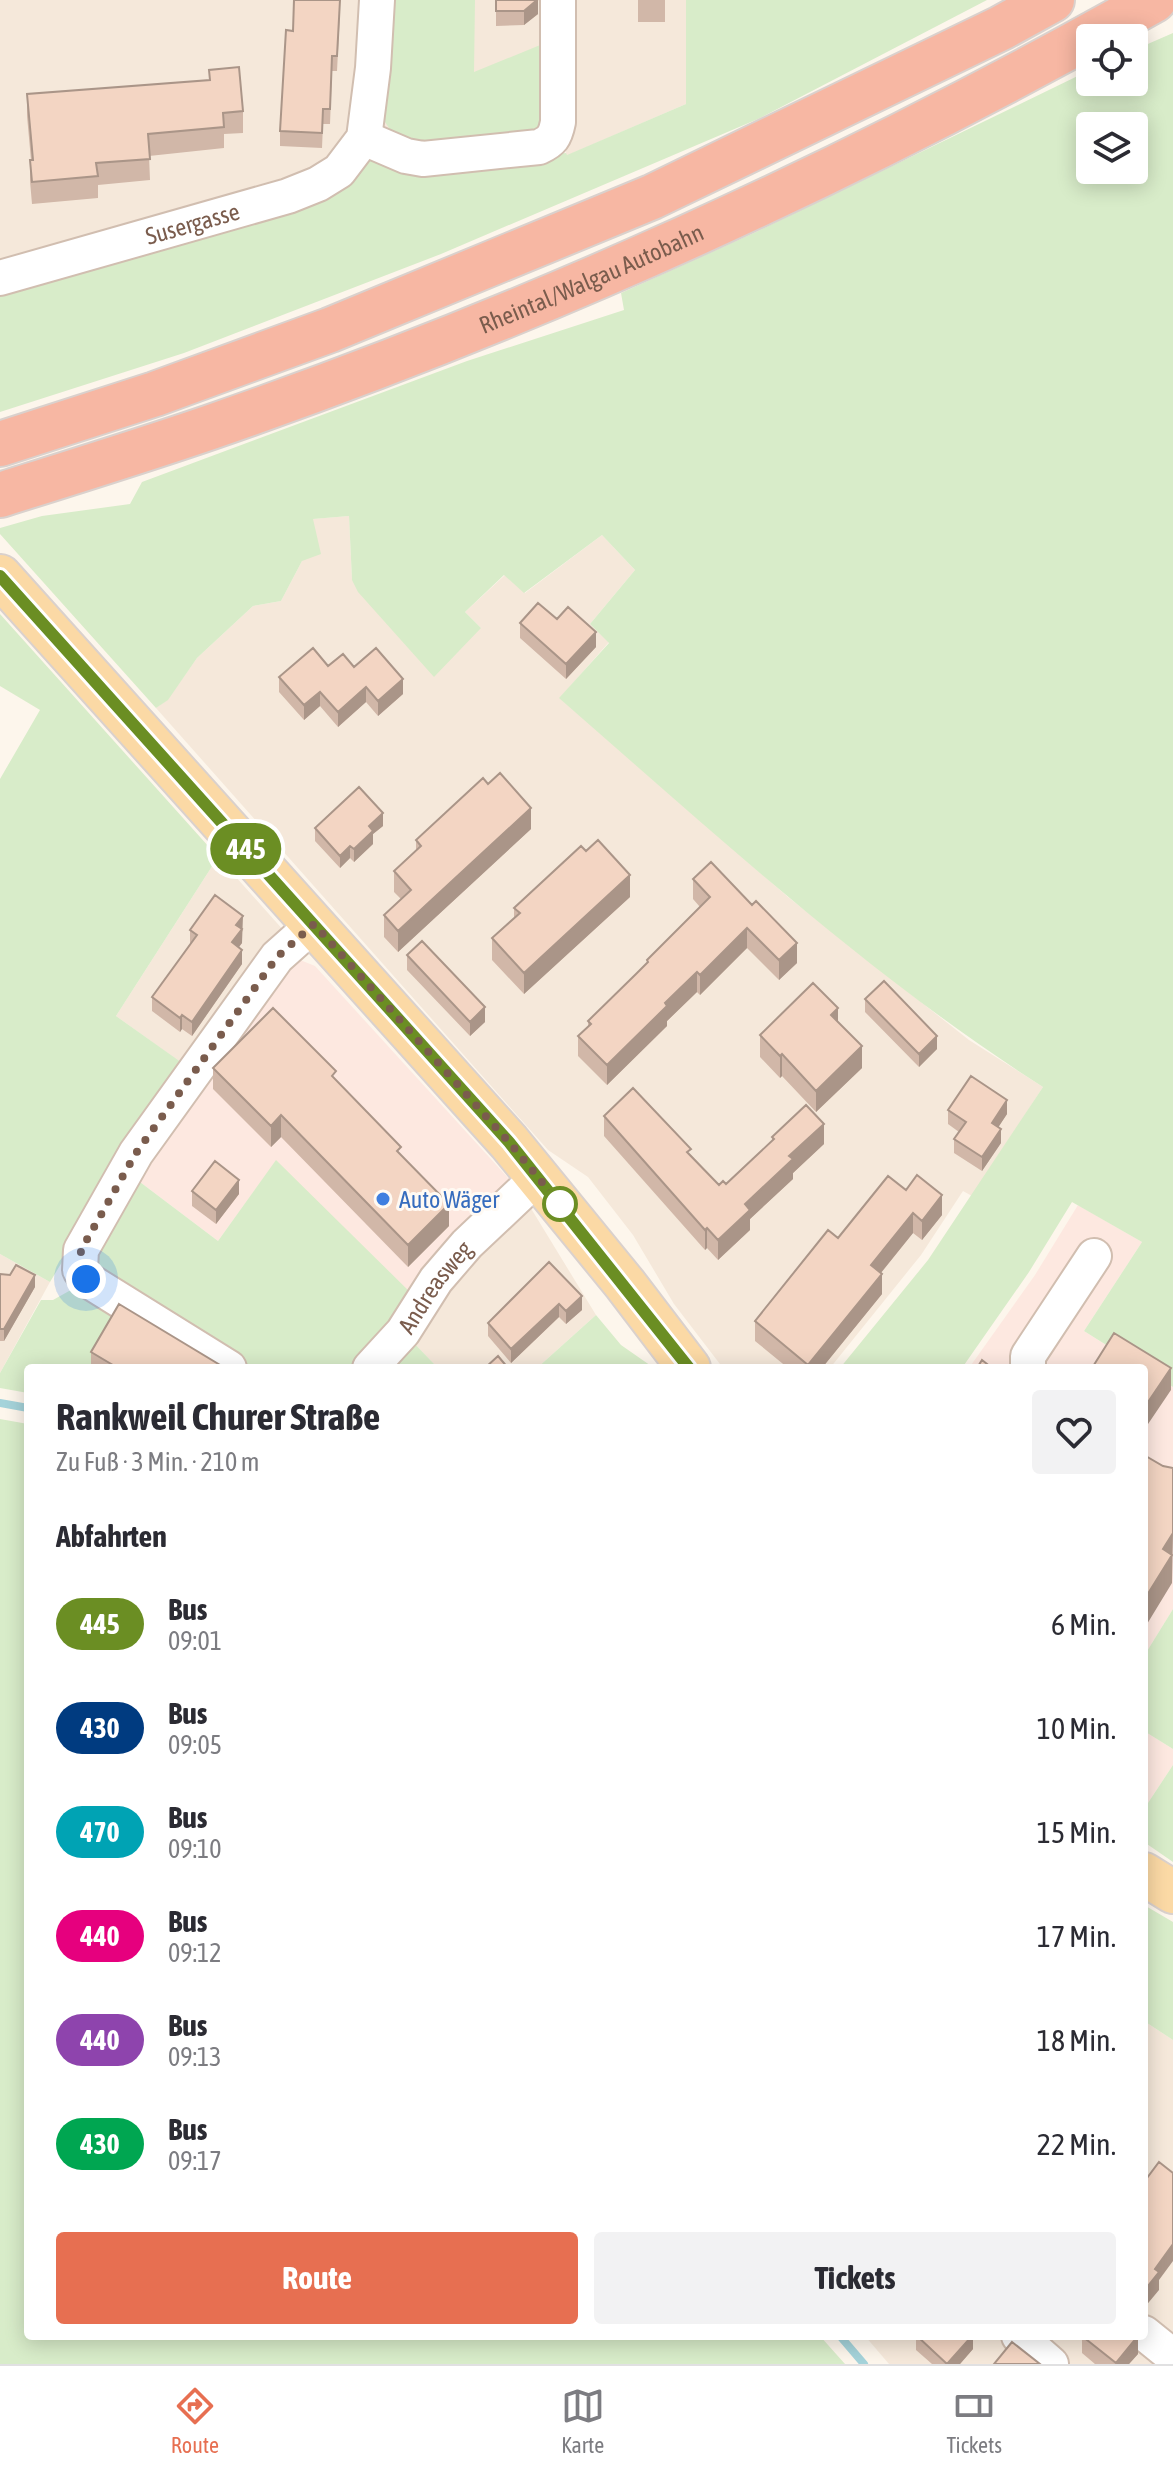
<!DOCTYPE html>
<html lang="de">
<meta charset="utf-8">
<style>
body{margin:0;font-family:"Asap Condensed",sans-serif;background:#f2f2f3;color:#2b2b33;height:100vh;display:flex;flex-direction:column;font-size:30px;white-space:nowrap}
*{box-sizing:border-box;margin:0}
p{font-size:26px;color:#7c7c81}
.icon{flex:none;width:44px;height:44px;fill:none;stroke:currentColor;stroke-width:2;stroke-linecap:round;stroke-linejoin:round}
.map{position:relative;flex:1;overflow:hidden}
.drawer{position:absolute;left:24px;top:1364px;width:1124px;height:976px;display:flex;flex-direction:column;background:#fff;border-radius:8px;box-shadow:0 4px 20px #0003}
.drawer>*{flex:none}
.badge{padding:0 16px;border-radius:26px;font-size:28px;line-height:52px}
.buttons{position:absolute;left:1076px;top:24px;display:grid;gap:16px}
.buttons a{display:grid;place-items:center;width:72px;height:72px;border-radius:8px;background:#fff;box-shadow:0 4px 20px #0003;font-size:40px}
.you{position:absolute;width:40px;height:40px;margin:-20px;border:6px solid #fff;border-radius:50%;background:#1a73e8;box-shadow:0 0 0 12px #1a73e833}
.map>.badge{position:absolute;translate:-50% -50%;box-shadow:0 0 0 4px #fff}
h2{padding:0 32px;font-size:30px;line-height:72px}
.round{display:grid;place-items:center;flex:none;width:84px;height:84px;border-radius:8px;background:#f2f2f3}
.head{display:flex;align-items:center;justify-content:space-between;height:136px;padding:0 32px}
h1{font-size:38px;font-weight:700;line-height:60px}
.cta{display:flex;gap:16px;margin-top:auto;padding:16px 32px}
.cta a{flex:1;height:92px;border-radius:8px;background:#e76f51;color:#fff;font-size:32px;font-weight:700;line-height:92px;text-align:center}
.cta a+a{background:#f2f2f3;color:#2b2b33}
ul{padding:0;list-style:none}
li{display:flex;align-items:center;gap:24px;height:104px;padding:0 32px}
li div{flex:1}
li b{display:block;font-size:30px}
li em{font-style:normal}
li .badge{min-width:88px;font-weight:700;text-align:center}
.tab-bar{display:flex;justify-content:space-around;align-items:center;height:112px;border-top:2px solid #e1e1e2;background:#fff;font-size:22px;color:#7c7c81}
.tab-bar a{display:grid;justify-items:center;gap:4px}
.tab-bar .active{color:#e76f51}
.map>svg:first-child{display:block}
.residential{fill:#f5e8da}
.commercial{fill:#fde8e0}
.green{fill:#d8ecc9;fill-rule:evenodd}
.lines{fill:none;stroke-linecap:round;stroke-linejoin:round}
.stream{stroke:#a5d3da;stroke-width:8}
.minor-casing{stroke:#d1beb0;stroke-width:38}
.major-casing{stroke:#dad1cd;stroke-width:46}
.highway-casing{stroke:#dad1cd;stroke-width:48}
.minor{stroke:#fff;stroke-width:34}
.major{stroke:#fbd9a5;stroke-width:42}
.highway{stroke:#f7b7a3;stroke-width:44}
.wall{fill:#d1b7a8}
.shaded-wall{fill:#aa9588}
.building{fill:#f3d5c3;stroke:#aa9588;stroke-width:2}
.line-casing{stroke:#fff;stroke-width:18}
.line{stroke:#6b8e23;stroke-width:12}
.walk{stroke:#7a5c4d;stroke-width:8;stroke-dasharray:0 14.4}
.shop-dot{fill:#3f7fe0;stroke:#fffaf3;stroke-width:3}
.stop-dot{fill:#fff;stroke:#6b8e23;stroke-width:4}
.labels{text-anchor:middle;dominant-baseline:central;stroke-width:6;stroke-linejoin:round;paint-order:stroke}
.street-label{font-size:24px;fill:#7a5c4d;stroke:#fffaf3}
.shop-label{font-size:24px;fill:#366cbe;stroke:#fffaf3;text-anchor:start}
</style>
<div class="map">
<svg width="1173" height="2364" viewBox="0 0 1173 2364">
<rect width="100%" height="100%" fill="#fdf6ec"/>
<path class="residential" d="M0,0H686V104L566,156L565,140L353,156L0,278Z
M349,516L352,580L481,628L465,612L505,575L525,593L602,535L635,570L590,624L609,642L560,698L788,897L969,1040L1043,1087L972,1196L963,1191L921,1255L830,1368H723L674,1304L633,1235L588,1177L548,1150L156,708L168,699L197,658L253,606L281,601L302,561L312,519Z
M218,857L293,941L194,1072L116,1016Z
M521,1192L596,1315L537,1368H438L403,1332Z
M0,1254L50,1282L0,1373Z
M1144,2021L1173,2040V2364H889L865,2336H1144Z"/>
<path class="commercial" d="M300,960L315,966L521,1192L421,1304L276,1161L218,1241L132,1176L280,968Z
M1078,1205L1142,1242L1084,1331L1142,1368H969L1035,1275Z
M1144,1369L1173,1387V1609L1144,1656Z
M1144,1731L1173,1749V1765L1144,1809Z"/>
<path class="green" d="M385,0H475L474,72L550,41L544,131L429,150L395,137L381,116Z
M686,0H987L758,119L441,254L184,353L0,412V289L372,160L410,168L566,153L567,155L686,104Z
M1173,33V1387L1084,1331L1142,1242L1072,1202L1029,1272L962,1368H840L928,1260L1043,1087C868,975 715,834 559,698L609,643L590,624L635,570L602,535L524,593L504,575L465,612L481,628L434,677L358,592L352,580L349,516L313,519L321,554L302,561L281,601L253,606L197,658L168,700L156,708L0,534V528L42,516L130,504L142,482L467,361L624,310L621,293L758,231L1090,70V82H1134V50ZM1090,126H1134V170H1090Z
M0,614L218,857L116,1016L185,1065L97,1204L50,1282L0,1254V779L40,710L0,686Z
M276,1160L414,1296L357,1368H247L108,1282L96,1270L95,1246L132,1176L218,1241Z
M69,1291H75L212,1368H28V1393L0,1388V1373L41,1300H53Z
M596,1315L621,1345L654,1368H537Z
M410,1339L438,1368H383Z
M0,1419L28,1424V2336H820L845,2364H0Z
M1173,1609V1749L1144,1731V1656Z
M1173,1765V1862L1144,1842V1809Z
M1144,1905L1173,1922V2040L1144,2021Z"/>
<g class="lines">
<path class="stream" d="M0,1403L28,1408
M840,2336L864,2364"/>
<g class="minor-casing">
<g id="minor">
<path d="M364,138L406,156L423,159L539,147C552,141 555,137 558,122V0"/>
<path id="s1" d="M0,278L288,196L318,184L339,171L364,138L373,68L377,0"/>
<path d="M229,1368L86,1279L80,1270L81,1250L136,1153L277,957L314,924"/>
<path id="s2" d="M370,1368L403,1332L436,1280L467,1244L538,1177"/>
<path d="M1028,1368V1356L1094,1256"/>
<path d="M1144,2333L1170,2354"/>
<path d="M1019,2336L1051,2364"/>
</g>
</g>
<g class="major-casing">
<path id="major" d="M0,576L509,1142L625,1284L689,1368
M1144,1874L1173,1892"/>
</g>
<g class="highway-casing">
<g id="highway">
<path d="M0,444L155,394L330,330L652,197L1001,28L1052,0"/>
<path id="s3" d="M0,495C70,473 141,451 211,427C535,315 855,169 1154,0"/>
</g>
</g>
<use href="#minor" class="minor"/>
<use href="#major" class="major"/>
<use href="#highway" class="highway"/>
</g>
<path class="wall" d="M496,0H538V14L524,25L496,26Z
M617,0H665V22H638V0Z
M340,13L337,71H332L330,124H323L322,148L280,146V131L293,31Z
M209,70L243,111V133L224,134V148L149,156L150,180L98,185V198L32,204L30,181V160H31L27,116V94L209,80Z
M557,619L596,647L566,679L520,638V623Z
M328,666L354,667L403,694L378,716L366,702L338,727L320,706L304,720L279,692V677Z
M383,826L373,834V844L354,862L350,858L340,868L315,841V828Z
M531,829L398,952L384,937V915L401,899L394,892V871L416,850V840Z
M693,879L797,963L779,980L747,948L700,995L697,992L667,1021V1026L607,1085L578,1056V1036L588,1026V1021L636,974L647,963V960L700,907L693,899Z
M630,897L524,994L492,960V938L514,918V908Z
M190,930H243L242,932V943L239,947L242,964L192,1036L182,1029L180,1032L152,1011V997L190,944Z
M407,955L485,1022L470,1036L407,970Z
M865,999L937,1049L919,1067L865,1012Z
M838,1022L862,1068L816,1112L782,1076L780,1078L760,1057V1035Z
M213,1068L336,1081L401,1155L449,1226L408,1267L281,1137L271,1147L213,1089Z
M948,1110L1007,1114L998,1127L1001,1143L982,1171L954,1153V1139L959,1132L948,1124Z
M604,1116L691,1155L719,1185L726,1184L772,1141V1137L824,1144L793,1173V1179L750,1219V1230L718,1260L707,1248L705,1250L604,1136Z
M906,1190L942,1215L922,1240L913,1233L881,1273L882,1294L822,1368H788L755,1341V1321L838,1238Z
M192,1191L239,1194L216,1224L192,1206Z
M549,1262L582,1310L566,1324L559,1317L511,1363L488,1336V1323Z
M0,1274L35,1287L4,1341H0Z
M91,1352L225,1368H91Z
M916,2336H973V2349L960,2364H932L916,2350Z
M1082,2336L1138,2354L1129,2364H1095L1082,2353Z"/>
<path class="shaded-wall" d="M538,0V14L524,25V11Z
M596,632V647L566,679V664Z
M403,679V694L378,716V701Z
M366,687V702L338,727V712Z
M320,692V706L304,720V705Z
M531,808V829L398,952V931Z
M383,813V826L373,834V844L354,862V849L369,826Z
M350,846V858L340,868V856Z
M630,875V897L524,994V973Z
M243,916L242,943L232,956V942L236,925Z
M747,928V948L700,995V975Z
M797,943V963L779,980V960Z
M242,950V964L192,1036V1022Z
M697,972V992L667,1021V1026L607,1085V1065L665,1003Z
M485,1007V1022L470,1036V1022Z
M838,1008V1030L831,1015Z
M182,1015V1029L180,1032V1018Z
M937,1036V1049L919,1067V1054Z
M862,1046V1068L816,1112V1091Z
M782,1054V1076L780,1078V1056Z
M1007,1100V1114L992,1137V1123Z
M281,1115V1137L271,1147V1126Z
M824,1124V1144L793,1173V1179L750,1219V1230L718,1260V1240L745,1204L789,1156Z
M1001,1129V1143L982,1171V1157Z
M239,1180V1194L216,1224V1210Z
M942,1195V1215L922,1240V1221Z
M449,1204V1226L408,1267V1245Z
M913,1213V1233L871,1285V1265Z
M707,1228V1248L705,1250V1230Z
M882,1274V1294L822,1368H808V1365Z
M35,1275V1287L4,1341V1329Z
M582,1296V1310L566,1324V1311Z
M559,1304V1317L511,1363V1349Z
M1171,1368V1390L1144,1430V1408Z
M1173,1533L1172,1583L1144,1629V1600L1163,1549Z
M1148,2145V2152L1144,2158V2151Z
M1173,2244V2261L1159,2280V2290L1144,2308V2291L1155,2269Z
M972,2336H973V2349L960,2364H947Z
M1138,2336V2354L1129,2364H1116Z"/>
<path class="building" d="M294,0H340L337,56H332L330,109H323L322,133L280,131L286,30L293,31Z
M496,0H537L524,11H496Z
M239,67L243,111L223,113L224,127L148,134L150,159L96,163L98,176L32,182L30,160H33L27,94L210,80L209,70Z
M538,603L557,619L568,607L596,632L566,664L520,623Z
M313,648L328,666L343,654L354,667L376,648L403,679L378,701L366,687L338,712L320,692L304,705L279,677Z
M500,773L531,808L398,931L384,915L411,890L394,871L421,846L416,840L483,778L488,784Z
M359,787L383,813L369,826L373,831L354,849L350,846L340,856L315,828Z
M598,840L630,875L524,973L492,938L520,913L514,908L581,846L586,851Z
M711,862L752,905L756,901L797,943L779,960L747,928L700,975L697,972L665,1003L667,1006L607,1065L578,1036L591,1024L588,1021L636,974L648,962L647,960L710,897L693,879Z
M215,895L243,916L236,925L242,929L232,942L242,950L192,1022L182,1015L180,1018L152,997L197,935L190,930Z
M422,941L485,1007L470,1022L407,955Z
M884,981L937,1036L919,1054L865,999Z
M813,983L838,1008L831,1015L862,1046L816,1091L782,1054L780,1056L760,1035Z
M273,1008L336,1071L332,1076L401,1147L397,1151L449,1204L408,1245L281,1115L271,1126L213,1068Z
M971,1076L1007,1100L992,1123L1001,1129L982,1157L954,1139L966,1122L948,1110Z
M633,1088L691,1149L687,1152L719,1185L723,1181L726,1184L774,1139L772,1137L806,1105L824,1124L789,1156L793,1159L745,1204L750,1210L718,1240L707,1228L705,1230L604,1116Z
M215,1161L239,1180L216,1210L192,1191Z
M917,1175L942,1195L922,1221L913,1213L871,1265L882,1274L808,1365L755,1321L828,1230L838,1238L888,1176L906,1190Z
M549,1262L582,1296L566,1311L559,1304L511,1349L488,1323Z
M16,1265L35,1275L4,1329H0V1274L10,1275Z
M119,1304L225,1368H118L91,1352Z
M1114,1333L1171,1368L1144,1408V1368H1092Z
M498,1356L508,1368H485Z
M982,1360L992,1368H977Z
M1144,1455L1163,1466L1173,1468V1533L1163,1549L1172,1555L1144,1600Z
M1159,2162L1173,2173V2244L1155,2269L1159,2272L1144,2291V2182Z
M917,2336H972L947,2364Z
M1082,2336H1138L1116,2363Z
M1012,2342L1040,2364H994Z"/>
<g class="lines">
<g class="line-casing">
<path id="line" d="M0,576L509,1142L689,1368"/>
</g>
<use href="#line" class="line"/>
<path class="walk" d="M86,1279L80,1270L81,1250L136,1153L277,957L314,924L509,1142L560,1204"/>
</g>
<circle class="shop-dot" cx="383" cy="1199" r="8"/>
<circle class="stop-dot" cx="560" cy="1204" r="16"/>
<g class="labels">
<g class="street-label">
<text stroke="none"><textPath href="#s1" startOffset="200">Susergasse</textPath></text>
<text stroke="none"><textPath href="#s3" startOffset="630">Rheintal/Walgau Autobahn</textPath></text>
<text stroke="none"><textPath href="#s2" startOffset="104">Andreasweg</textPath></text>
</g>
<g class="shop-label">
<text x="399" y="1199">Auto Wäger</text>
</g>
</g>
</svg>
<div class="buttons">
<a><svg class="icon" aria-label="locate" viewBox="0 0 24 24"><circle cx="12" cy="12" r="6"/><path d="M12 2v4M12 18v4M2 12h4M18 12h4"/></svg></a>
<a><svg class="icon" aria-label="layers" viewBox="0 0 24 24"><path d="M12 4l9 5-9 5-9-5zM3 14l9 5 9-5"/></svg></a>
</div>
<div class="you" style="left:86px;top:1279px"></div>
<b class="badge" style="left:246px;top:849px;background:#6b8e23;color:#fff">445</b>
<section class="drawer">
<div class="head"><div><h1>Rankweil Churer Straße</h1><p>Zu Fuß · 3 Min. · 210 m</p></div><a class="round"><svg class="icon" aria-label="heart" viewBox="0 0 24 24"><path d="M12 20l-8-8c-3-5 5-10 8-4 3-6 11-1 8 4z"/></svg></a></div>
<h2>Abfahrten</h2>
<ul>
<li><span class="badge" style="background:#6b8e23;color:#fff">445</span><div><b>Bus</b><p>09:01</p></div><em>6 Min.</em></li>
<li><span class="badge" style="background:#003b80;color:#fff">430</span><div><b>Bus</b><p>09:05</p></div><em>10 Min.</em></li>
<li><span class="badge" style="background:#00a3b4;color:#fff">470</span><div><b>Bus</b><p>09:10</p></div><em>15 Min.</em></li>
<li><span class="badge" style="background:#e6007e;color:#fff">440</span><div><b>Bus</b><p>09:12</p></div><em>17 Min.</em></li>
<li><span class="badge" style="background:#8e44ad;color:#fff">440</span><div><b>Bus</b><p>09:13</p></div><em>18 Min.</em></li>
<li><span class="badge" style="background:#00a651;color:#fff">430</span><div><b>Bus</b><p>09:17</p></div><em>22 Min.</em></li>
</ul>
<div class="cta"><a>Route</a><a>Tickets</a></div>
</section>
</div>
<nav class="tab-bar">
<a class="active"><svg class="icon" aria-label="directions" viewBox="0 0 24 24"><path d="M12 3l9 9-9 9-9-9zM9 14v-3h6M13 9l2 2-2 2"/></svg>Route</a>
<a><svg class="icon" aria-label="map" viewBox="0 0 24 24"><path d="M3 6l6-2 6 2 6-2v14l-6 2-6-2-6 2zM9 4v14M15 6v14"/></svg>Karte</a>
<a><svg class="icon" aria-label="tickets" viewBox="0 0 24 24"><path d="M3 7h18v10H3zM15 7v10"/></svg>Tickets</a>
</nav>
